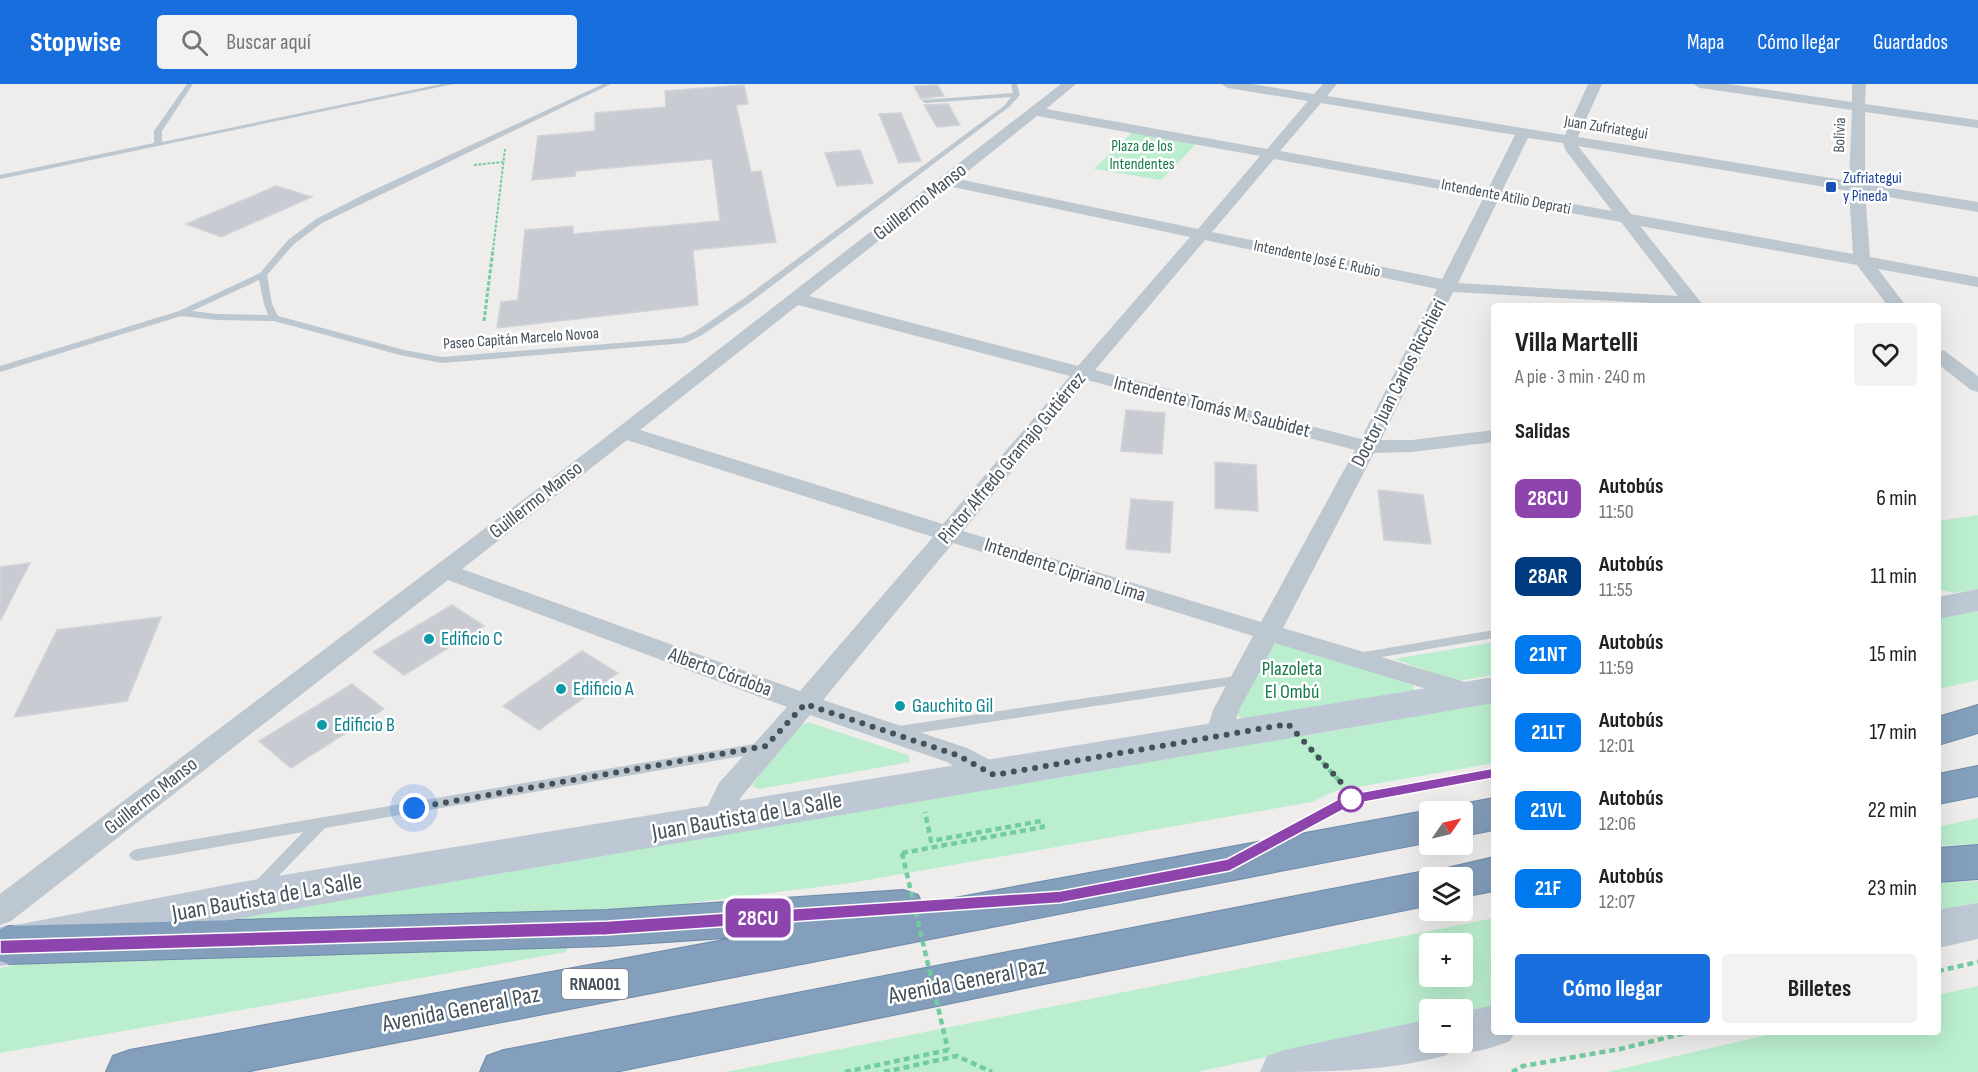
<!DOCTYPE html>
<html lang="es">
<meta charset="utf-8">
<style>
body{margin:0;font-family:"Sofia Sans Condensed",sans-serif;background:#f2f2f2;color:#202124;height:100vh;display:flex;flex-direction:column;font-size:22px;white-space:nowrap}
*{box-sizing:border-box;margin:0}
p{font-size:20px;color:#757577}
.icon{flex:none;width:33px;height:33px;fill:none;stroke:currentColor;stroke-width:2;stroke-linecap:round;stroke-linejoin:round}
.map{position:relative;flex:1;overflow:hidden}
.side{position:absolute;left:1491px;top:219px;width:450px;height:732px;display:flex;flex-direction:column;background:#fff;border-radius:6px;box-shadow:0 6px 24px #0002}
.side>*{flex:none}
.badge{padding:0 12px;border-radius:9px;font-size:21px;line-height:39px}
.needle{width:39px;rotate:56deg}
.controls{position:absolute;left:1419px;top:717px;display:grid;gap:12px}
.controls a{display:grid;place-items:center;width:54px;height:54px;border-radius:6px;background:#fff;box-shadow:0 6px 24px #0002;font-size:30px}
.you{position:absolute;width:30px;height:30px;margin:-15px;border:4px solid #fff;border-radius:50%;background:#1a73e8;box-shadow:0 0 0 9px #1a73e833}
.map>.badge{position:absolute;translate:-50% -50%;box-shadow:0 0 0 3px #fff}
h2{padding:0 24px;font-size:22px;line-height:54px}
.round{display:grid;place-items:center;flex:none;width:63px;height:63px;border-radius:6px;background:#f2f2f2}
.summary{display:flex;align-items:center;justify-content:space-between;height:102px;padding:0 24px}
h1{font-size:28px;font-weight:700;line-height:45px}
.action{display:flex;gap:12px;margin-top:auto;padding:12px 24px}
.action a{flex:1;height:69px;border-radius:6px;background:#186edd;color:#fff;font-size:24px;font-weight:700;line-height:69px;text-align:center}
.action a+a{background:#f2f2f2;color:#202124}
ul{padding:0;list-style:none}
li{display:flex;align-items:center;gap:18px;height:78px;padding:0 24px}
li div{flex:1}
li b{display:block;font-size:22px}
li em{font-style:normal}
li .badge{min-width:66px;font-weight:700;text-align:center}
header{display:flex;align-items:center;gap:36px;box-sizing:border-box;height:84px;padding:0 30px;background:#186edd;color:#fff}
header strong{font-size:28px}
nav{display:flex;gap:33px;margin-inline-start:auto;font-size:21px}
.search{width:420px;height:54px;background:#f2f2f2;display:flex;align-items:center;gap:15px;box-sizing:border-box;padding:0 21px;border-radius:6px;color:#757577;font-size:22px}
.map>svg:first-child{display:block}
.green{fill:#baeece;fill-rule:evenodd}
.building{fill:#c9cbd2;stroke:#d0d3d8;stroke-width:1.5}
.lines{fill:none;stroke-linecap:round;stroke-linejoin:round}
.highway-casing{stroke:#6f8aa8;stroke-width:2}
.path-far2{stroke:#72cc9f;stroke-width:2;stroke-dasharray:3 1.5;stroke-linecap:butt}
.path-far1{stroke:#72cc9f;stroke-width:3;stroke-dasharray:4 2;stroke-linecap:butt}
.path{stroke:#72cc9f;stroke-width:4.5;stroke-dasharray:6 4;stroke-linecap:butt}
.lane{fill:#bdc7cf;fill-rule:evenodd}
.street{fill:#bdc7cf;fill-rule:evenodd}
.secondary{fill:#bdc8d4;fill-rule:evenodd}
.highway{fill:#849fbc;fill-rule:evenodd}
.path-bridge{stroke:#72cc9f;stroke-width:4.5;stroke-dasharray:6 4;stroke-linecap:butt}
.line{fill:#8e44ad;stroke:#fff;stroke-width:1.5}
.walk{stroke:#45505a;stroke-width:6;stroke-dasharray:0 10.8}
.transit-dot{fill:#1a4fb4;stroke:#fff;stroke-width:2}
.culture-dot{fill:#0f9aa8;stroke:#fff;stroke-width:2}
.stop-dot{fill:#fff;stroke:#8e44ad;stroke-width:3}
.labels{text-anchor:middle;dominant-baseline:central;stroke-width:5;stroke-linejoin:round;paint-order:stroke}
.far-street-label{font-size:16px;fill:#45505a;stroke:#fff}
.far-park-label{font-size:16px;fill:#167a48;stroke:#fff}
.far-transit-label{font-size:16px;fill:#164399;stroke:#fff;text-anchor:start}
.shield{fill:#fff;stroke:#7d848c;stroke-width:1.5}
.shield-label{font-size:18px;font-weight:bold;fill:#45505a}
.street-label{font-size:20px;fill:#45505a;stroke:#fff}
.culture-label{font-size:20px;fill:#0d838f;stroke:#fff;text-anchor:start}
.park-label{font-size:20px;fill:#167a48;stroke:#fff}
.near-street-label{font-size:24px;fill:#45505a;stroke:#fff}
</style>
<header>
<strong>Stopwise</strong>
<div class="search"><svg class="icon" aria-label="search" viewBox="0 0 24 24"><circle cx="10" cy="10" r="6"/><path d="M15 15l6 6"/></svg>Buscar aquí</div>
<nav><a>Mapa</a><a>Cómo llegar</a><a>Guardados</a></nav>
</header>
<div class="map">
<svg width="1978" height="988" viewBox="0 0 1978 988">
<rect width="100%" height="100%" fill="#efecec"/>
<path class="green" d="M1134,47L1197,59L1161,96L1094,85Z
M1978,431V505L1954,509L1938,505V437Z
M1978,527V596L1938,605V534Z
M1277,557L1413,601L1415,610L1244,637L1235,628Z
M1494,558V591L1457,597L1394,575Z
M1494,617V679L1335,707L1312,718L850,799L625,827L213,839L893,714L1328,648Z
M808,638L908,671L910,678L759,705L752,702L794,645Z
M1978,734V760L1938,762V743Z
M1978,797V819L1938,827V799Z
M1494,834V924L1463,930L1462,926H1430L1429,938L1197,988H726ZM1430,860H1462V892H1430Z
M568,862L566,868L0,969V884L40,876Z
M1978,902V988H1607L1780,948H1938V911Z"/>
<path class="building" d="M744,1L748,20L736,21L751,88L761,87L776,158L693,166L698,221L497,244L501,218L518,216L525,146L573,142V150L720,137L712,75L576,87L575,92L532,96L538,52L595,47V29L666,23L665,7Z
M938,1L944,12L921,15L914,2Z
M948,20L960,41L937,43L924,21Z
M901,29L921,77L899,79L879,30Z
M860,66L873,99L837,102L825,69Z
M276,102L312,113L221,153L186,140Z
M1126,326L1165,329L1162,370L1121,367Z
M1215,378L1256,381L1258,427L1215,424Z
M1378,406L1423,411L1431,460L1384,456Z
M1131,415L1173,418L1170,469L1126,465Z
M30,479L0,537V483Z
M452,521L484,542L404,591L373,568Z
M161,533L127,617L14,633L57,546Z
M582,567L618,589L539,646L503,622Z
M352,600L384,625L291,684L259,657Z"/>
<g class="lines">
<g class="highway-casing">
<path id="highway" d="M1978,621V649L1938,661V633Z
M1978,682V712L1938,720V690Z
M1494,714V746L1462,752V728H1446L1462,720Z
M1430,726L1434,728H1430V758L245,988H106L113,972L130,966L740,853L607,862L9,880L0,877V845L9,842L607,826L903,806L918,811L922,820Z
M1978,761V795L1938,798V764Z
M1494,773V807L1462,813V794H1430V821L615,988H480L487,972L504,966L1430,786L1444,790L1447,784Z"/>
</g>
<path class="path-far2" d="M474,81L503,78
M493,166L505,65"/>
<path class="path-far1" d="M484,237L493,165"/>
<path class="path" d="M1309,663L1342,700
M902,769L1043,743L1041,737L931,757L925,728
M1938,887L1978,878
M845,988L948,966
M884,988L957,972L992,988
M1512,988L1523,982L1620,965L1690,948"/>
<path class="lane" d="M187,0H193L162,47V58L441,0H454L0,95V91L154,59V47Z
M603,0H611L322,139L294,160L267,191L272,220L278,232L404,266L442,273L681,254L696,247L743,215L1005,21L1011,13L925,19L922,17L923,16L1013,9L1011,0H1017L1020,11L1009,23L749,219L702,251L686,259L442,279L400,271L274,237L217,236L181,232L0,288V282L179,227L260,189L288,156L316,135L365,110ZM259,196L264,220L268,231L217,230L192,227Z
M1494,546V554L1358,577L1353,576L1352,573L1353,570L1358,569Z
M1242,591L1247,593L1249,596L1247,599L898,652L893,651L891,647L893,643L898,642Z
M765,658L770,659L772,663L770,667L765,668L325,744L263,808L258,810L253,808L250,804L253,800L303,748L137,777L132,775L129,771L132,767L137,765Z
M1494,684V694L1354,720L1271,765L1266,767L1261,765L1259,761L1261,757L1351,709Z"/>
<path class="street" d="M1061,0H1076L1046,25L1267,65L1308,17L1228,4L1221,0H1252L1314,10L1323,0H1337L1327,12L1565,51L1588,0H1602L1578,53L1849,97L1852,26L1700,4L1693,0H1728L1852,18V0H1866L1865,20L1978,36V44L1865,28V100L1978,118V128L1865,109L1870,173L1978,193V203L1878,185L1906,222H1888L1857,181L1640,142L1704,222L1453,208L1381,356H1412L1494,346V358L1412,368L1374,369L1283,544L1482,603L1486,610L1482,617L1473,619L1275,559L1239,626L1229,659L1219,662L1209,659L1205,652L1213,626L1253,552L953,459L823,616L967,664L1004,683L1008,691L1004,699L994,702L984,699L947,678L810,631L741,713L725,746L715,750L705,746L700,738L719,699L787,623L448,496L11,837L0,841V810L593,363ZM1321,19L1515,51L1488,105L1280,67ZM1037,32L1260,72L1198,145L958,95ZM1528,54L1563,59L1566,67L1612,127L1502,107ZM1578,62L1849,107L1853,170L1631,130ZM1274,75L1484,113L1442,195L1212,148ZM948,102L1190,153L1078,282L809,212ZM1498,116L1621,138L1678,212L1458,199ZM1205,156L1437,205L1361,355L1095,286ZM798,221L1070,292L943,440L640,346ZM1087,296L1355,366L1261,538L963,447ZM627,356L933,453L800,607L462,485Z
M1938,265L1945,267L1978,292V308L1971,306L1938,280Z"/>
<path class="secondary" d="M1978,505V527L1938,535V513Z
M1494,593V619L247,833L0,882V844L247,797Z
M1978,819V855L1938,864V826Z
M1494,921V948H1515L1510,957C1491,964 1469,973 1449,965L1447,971C1387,988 1323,988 1260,988L1267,972L1284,966L1430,935V958H1462V928Z"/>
<use href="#highway" class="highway"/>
<path class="path-bridge" d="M902,769L948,966"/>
</g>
<path class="line" d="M1494,684L1499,685V693L1354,720L1230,787L1060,819L607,851L0,870V856L607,837L1060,807L1227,775L1346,711Z"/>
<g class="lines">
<path class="walk" d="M414,724L766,662L805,620L957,671L994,691L1288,640L1346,704L1351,715"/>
</g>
<rect class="transit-dot" x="1825" y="97" width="12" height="12" rx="3"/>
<g class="culture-dot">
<circle cx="429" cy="555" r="6"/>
<circle cx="561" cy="605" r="6"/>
<circle cx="900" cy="622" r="6"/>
<circle cx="322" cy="641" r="6"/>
</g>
<circle class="stop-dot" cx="1351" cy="715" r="12"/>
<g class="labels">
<g class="far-street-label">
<text transform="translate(1606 44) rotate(9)">Juan Zufriategui</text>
<text transform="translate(1840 51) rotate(-88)">Bolivia</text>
<text transform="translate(1506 113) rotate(11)">Intendente Atilio Deprati</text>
<text transform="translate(1317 175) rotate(12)">Intendente José E. Rubio</text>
<text transform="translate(521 255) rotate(-4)">Paseo Capitán Marcelo Novoa</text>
</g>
<g class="far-park-label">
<text x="1142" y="62">Plaza de los<tspan x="1142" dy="18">Intendentes</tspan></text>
</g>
<g class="far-transit-label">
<text x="1843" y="94">Zufriategui<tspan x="1843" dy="18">y Pineda</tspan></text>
</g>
<rect class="shield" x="562" y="885" width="66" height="30" rx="4.5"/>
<g class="shield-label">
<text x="595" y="900">RNA001</text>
</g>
<g class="street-label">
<text transform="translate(920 118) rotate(-38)">Guillermo Manso</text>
<text transform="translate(1399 299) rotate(-63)">Doctor Juan Carlos Ricchieri</text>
<text transform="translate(1212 323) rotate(14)">Intendente Tomás M. Saubidet</text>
<text transform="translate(1012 374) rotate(-50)">Pintor Alfredo Gramajo Gutiérrez</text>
<text transform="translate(536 416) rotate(-38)">Guillermo Manso</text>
<text transform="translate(1065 486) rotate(18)">Intendente Cipriano Lima</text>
<text transform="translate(720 588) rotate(20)">Alberto Córdoba</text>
<text transform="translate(151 712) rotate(-38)">Guillermo Manso</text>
</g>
<g class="culture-label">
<text x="441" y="555">Edificio C</text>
<text x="573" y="605">Edificio A</text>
<text x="912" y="622">Gauchito Gil</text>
<text x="334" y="641">Edificio B</text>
</g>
<g class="park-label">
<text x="1292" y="585">Plazoleta<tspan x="1292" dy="23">El Ombú</tspan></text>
</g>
<g class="near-street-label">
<text transform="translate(747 732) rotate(-10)">Juan Bautista de La Salle</text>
<text transform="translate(267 813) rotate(-10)">Juan Bautista de La Salle</text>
<text transform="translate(967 897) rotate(-11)">Avenida General Paz</text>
<text transform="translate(461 925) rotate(-11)">Avenida General Paz</text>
</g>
</g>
</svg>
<div class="controls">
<a><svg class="needle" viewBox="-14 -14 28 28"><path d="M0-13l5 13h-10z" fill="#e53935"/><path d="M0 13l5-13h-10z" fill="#757577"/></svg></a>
<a><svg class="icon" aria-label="layers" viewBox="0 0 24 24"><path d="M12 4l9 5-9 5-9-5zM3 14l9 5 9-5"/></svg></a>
<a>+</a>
<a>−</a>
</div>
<div class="you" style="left:414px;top:724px"></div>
<b class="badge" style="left:758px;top:834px;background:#8e44ad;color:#fff">28CU</b>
<section class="side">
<div class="summary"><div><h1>Villa Martelli</h1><p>A pie · 3 min · 240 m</p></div><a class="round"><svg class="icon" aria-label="heart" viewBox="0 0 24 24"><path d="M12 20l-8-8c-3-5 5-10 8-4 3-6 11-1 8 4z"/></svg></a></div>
<h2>Salidas</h2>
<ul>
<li><span class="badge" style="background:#8e44ad;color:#fff">28CU</span><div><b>Autobús</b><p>11:50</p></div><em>6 min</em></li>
<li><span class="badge" style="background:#003b80;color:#fff">28AR</span><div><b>Autobús</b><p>11:55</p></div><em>11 min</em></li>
<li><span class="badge" style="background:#0079ef;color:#fff">21NT</span><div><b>Autobús</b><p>11:59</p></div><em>15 min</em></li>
<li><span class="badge" style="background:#0079ef;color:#fff">21LT</span><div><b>Autobús</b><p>12:01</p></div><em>17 min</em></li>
<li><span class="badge" style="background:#0079ef;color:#fff">21VL</span><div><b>Autobús</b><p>12:06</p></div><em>22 min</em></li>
<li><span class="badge" style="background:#0079ef;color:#fff">21F</span><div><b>Autobús</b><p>12:07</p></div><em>23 min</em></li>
</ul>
<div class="action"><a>Cómo llegar</a><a>Billetes</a></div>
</section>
</div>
